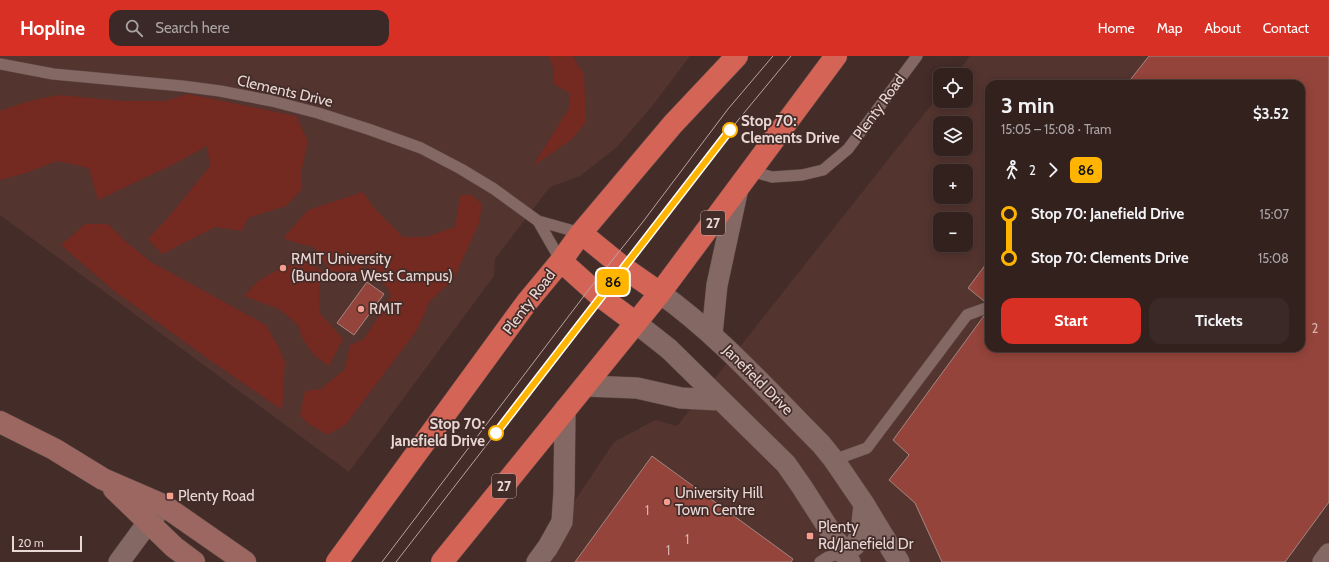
<!DOCTYPE html>
<meta charset="utf-8">
<style>
body{margin:0;font-family:Cabin,sans-serif;background:#3b2927;color:#f1f3f6;height:100vh;display:flex;flex-direction:column;font-size:15px;white-space:nowrap}
*{box-sizing:border-box;margin:0}
p{font-size:13px;color:#a9a3a4}
.icon{flex:none;width:22px;height:22px;fill:none;stroke:currentColor;stroke-width:2;stroke-linecap:round;stroke-linejoin:round}
.map{position:relative;flex:1;overflow:hidden}
.sheet{position:absolute;left:985px;top:24px;width:320px;height:272px;display:flex;flex-direction:column;background:#33211e;border-radius:12px;box-shadow:0 2px 10px #0003,0 0 0 1px #4e3e3c}
.sheet>*{flex:none}
.badge{padding:0 8px;border-radius:6px;font-size:14px;line-height:26px}
.buttons{position:absolute;left:933px;top:12px;display:grid;gap:8px}
.buttons a{display:grid;place-items:center;width:40px;height:40px;border-radius:8px;background:#33211e;box-shadow:0 2px 10px #0003,0 0 0 1px #4e3e3c;font-size:20px}
.scale{position:absolute;left:12px;bottom:10px;width:70px;box-sizing:border-box;padding-left:4px;border:2px solid #e8d7d5;border-top:0;font-size:11px;line-height:14px;white-space:nowrap;color:#e8d7d5;-webkit-text-stroke:3px #442c28;paint-order:stroke}
.map>.badge{position:absolute;translate:-50% -50%;box-shadow:0 0 0 2px #fff}
.legs{display:flex;align-items:center;gap:6px;height:44px;padding:0 16px;font-size:13px}
.legs p{margin-inline-start:auto}
.head{display:flex;align-items:center;justify-content:space-between;height:68px;padding:0 16px}
h1{font-size:22px;font-weight:700;line-height:30px}
.cta{display:flex;gap:8px;margin-top:auto;padding:8px 16px}
.cta a{flex:1;height:46px;border-radius:12px;background:#d93025;color:#fff;font-size:16px;font-weight:700;line-height:46px;text-align:center}
.cta a+a{background:#3b2927;color:#f1f3f6}
ul{padding:0 16px;list-style:none}
li{display:flex;align-items:center;gap:14px;height:44px;font-size:15px}
li i{display:grid;place-items:center;width:6px;height:100%;margin:0 5px;background:currentColor}
li i::after{content:'';width:10px;height:10px;margin:-5px;border:3px solid;border-radius:50%;background:#33211e}
li p{margin-inline-start:auto}
li:first-child i{background:linear-gradient(#0000 50%,currentColor 0)}
li:last-child i{background:linear-gradient(currentColor 50%,#0000 0)}
header{display:flex;align-items:center;gap:24px;box-sizing:border-box;height:56px;padding:0 20px;background:#d93025;color:#fff}
header strong{font-size:19px}
nav{display:flex;gap:22px;margin-inline-start:auto;font-size:14px}
.search{width:280px;height:36px;background:#3b2927;display:flex;align-items:center;gap:10px;box-sizing:border-box;padding:0 14px;border-radius:12px;color:#a9a3a4;font-size:15px}
.map>svg:first-child{display:block}
.built{fill:#53342f;fill-rule:evenodd}
.green{fill:#742921}
.building{fill:#94443a;stroke:#a48782}
.lines{fill:none;stroke-linecap:round;stroke-linejoin:round}
.lane-casing{stroke:#5f4b48;stroke-width:12}
.street-casing{stroke:#5f4b48;stroke-width:22}
.secondary-casing{stroke:#5f4b48;stroke-width:23}
.highway-casing{stroke:#5f4b48;stroke-width:23}
.lane{stroke:#846864;stroke-width:11}
.street{stroke:#846864;stroke-width:21}
.secondary{stroke:#9c6760;stroke-width:22}
.highway{stroke:#d36456;stroke-width:22}
.tram{stroke:#b7a3a1;stroke-width:1}
.line-1-casing{stroke:#fff;stroke-width:9}
.line-1{stroke:#ffb500;stroke-width:6}
.stop-1-dot{fill:#fff;stroke:#ffb500;stroke-width:2}
.poi-dot{fill:#f59d8f;stroke:#442c28;stroke-width:1.5}
.labels{text-anchor:middle;dominant-baseline:central;stroke-width:3.5;stroke-linejoin:round;paint-order:stroke}
.number-label{font-size:13px;fill:#d3b2ae}
.shield{fill:#442c28;stroke:#b7a4a1;stroke-width:1}
.shield-label{font-size:14px;font-weight:bold;fill:#e8d7d5}
.street-label{font-size:15px;fill:#e8d7d5;stroke:#442c28}
.stop-label{font-size:15px;font-weight:bold;fill:#e8d7d5;stroke:#442c28;text-anchor:start}
.poi-label{font-size:15px;fill:#e8d7d5;stroke:#442c28;text-anchor:start}
</style>
<header>
<strong>Hopline</strong>
<div class="search"><svg class="icon" aria-label="search" viewBox="0 0 24 24"><circle cx="10" cy="10" r="6"/><path d="M15 15l6 6"/></svg>Search here</div>
<nav><a>Home</a><a>Map</a><a>About</a><a>Contact</a></nav>
</header>
<div class="map">
<svg width="1329" height="506" viewBox="0 0 1329 506">
<rect width="100%" height="100%" fill="#442c28"/>
<path class="built" d="M0,0H690L653,49L617,91L580,120L550,131L495,203L494,220L349,416L0,159Z
M970,0H1329V506H534L614,386L655,364L677,370L940,38V45H966V19H955ZM989,28H1301V292H989ZM940,67H966V93H940ZM940,115H966V141H940ZM940,163H966V189H940Z"/>
<path class="green" d="M548,0H573L584,19L586,66L571,84L533,110L569,52V37L554,28V13Z
M188,38L296,60L308,85L302,112V133L286,150L248,162L242,175L215,171L162,198L148,183L167,163L210,110L207,90L180,105L98,144L89,112L57,105L26,117L0,124V55L29,45L59,39L123,45H165Z
M363,136L374,152L403,181H426L455,171L460,140L470,138L482,148L479,167L454,222L430,245L417,274L346,368L328,379L309,368L300,360L305,335L321,333L345,313L350,289L364,283L391,240L389,234L367,209L346,227L328,212L314,191L297,187L283,182L308,154Z
M85,168H108L125,185L151,206L266,269L278,290L285,306L282,354L207,302L113,234L61,189Z
M305,203L326,218L319,229L320,257L343,283L329,310L315,300L302,282L298,269L279,253L244,240L258,225L280,213Z"/>
<path class="building" d="M1149,0H1329V446L1285,506H942L915,447L889,424L909,399L893,384L989,253V292H1301V28H1127Z
M989,204V249L968,232Z
M367,226L384,238L354,279L337,267Z
M652,400L793,503L791,506H575Z"/>
<g class="lines">
<g class="lane-casing">
<path id="lane" d="M0,8L53,18L182,30L220,35L272,45L318,57L368,73L421,92L461,113L494,133L538,165L581,177
M751,115L772,121L802,119L823,114L848,93L917,0
M538,165L561,205
M834,404L867,392L967,259L989,251
M820,506L828,501L843,497"/>
</g>
<g class="street-casing">
<path id="street" d="M660,237C720,280 769,336 821,388L834,404L864,448L899,506
M636,267L669,293L786,408L802,431L850,506
M712,278L717,229L738,132
M585,330L637,332L681,342L720,344
M843,497L855,489L861,478L864,448
M119,506L141,476L160,453
M537,506L548,491L562,466L564,436L565,353
M1323,506L1329,498"/>
</g>
<g class="secondary-casing">
<path id="secondary" d="M0,366L54,393L103,423L163,449L245,506
M114,433L174,491L194,506"/>
</g>
<g class="highway-casing">
<path id="highway" d="M581,177L624,212L660,237
M561,205L601,241L636,267
M337,506L527,246L561,205L581,177L673,68L737,0
M442,506L660,237L836,0"/>
</g>
<use href="#lane" class="lane"/>
<use href="#street" class="street"/>
<use href="#secondary" class="secondary"/>
<use href="#highway" class="highway"/>
<path class="tram" d="M382,506L590,232L642,167L728,53L773,0
M396,506L739,63L791,0"/>
</g>
<g class="lines">
<g class="line-1-casing">
<path id="line-1" d="M496,377L730,74"/>
</g>
<use href="#line-1" class="line-1"/>
</g>
<g class="stop-1-dot">
<circle cx="730" cy="74" r="7"/>
<circle cx="496" cy="377" r="7"/>
</g>
<g class="poi-dot">
<circle cx="283" cy="212" r="4"/>
<circle cx="361" cy="253" r="4"/>
<rect x="166" y="436" width="8" height="8" rx="2"/>
<circle cx="667" cy="446" r="4"/>
<rect x="806" y="476" width="8" height="8" rx="2"/>
</g>
<g class="labels">
<g class="number-label">
<text x="1315" y="272">2</text>
<text x="647" y="454">1</text>
<text x="687" y="483">1</text>
<text x="668" y="494">1</text>
</g>
<g class="shield">
<rect x="701" y="155" width="24" height="24" rx="3"/>
<rect x="492" y="418" width="24" height="24" rx="3"/>
</g>
<g class="shield-label">
<text x="713" y="167">27</text>
<text x="504" y="430">27</text>
</g>
<g class="street-label">
<text transform="translate(285 35) rotate(13)">Clements Drive</text>
<text transform="translate(879 51) rotate(-54)">Plenty Road</text>
<text transform="translate(529 246) rotate(-53)">Plenty Road</text>
<text transform="translate(758 324) rotate(45)">Janefield Drive</text>
</g>
<g class="stop-label">
<text x="741" y="65">Stop 70:<tspan x="741" dy="17">Clements Drive</tspan></text>
<text x="485" y="368" text-anchor="end">Stop 70:<tspan x="485" dy="17">Janefield Drive</tspan></text>
</g>
<g class="poi-label">
<text x="291" y="203">RMIT University<tspan x="291" dy="17">(Bundoora West Campus)</tspan></text>
<text x="369" y="253">RMIT</text>
<text x="675" y="437">University Hill<tspan x="675" dy="17">Town Centre</tspan></text>
<text x="178" y="440">Plenty Road</text>
<text x="818" y="471">Plenty<tspan x="818" dy="17">Rd/Janefield Dr</tspan></text>
</g>
</g>
</svg>
<div class="buttons">
<a><svg class="icon" aria-label="locate" viewBox="0 0 24 24"><circle cx="12" cy="12" r="6"/><path d="M12 2v4M12 18v4M2 12h4M18 12h4"/></svg></a>
<a><svg class="icon" aria-label="layers" viewBox="0 0 24 24"><path d="M12 4l9 5-9 5-9-5zM3 14l9 5 9-5"/></svg></a>
<a>+</a>
<a>−</a>
</div>
<div class="scale">20 m</div>
<b class="badge" style="left:613px;top:226px;background:#ffb500;color:#111">86</b>
<section class="sheet">
<div class="head"><div><h1>3 min</h1><p>15:05 – 15:08 · Tram</p></div><b>$3.52</b></div>
<div class="legs"><svg class="icon" aria-label="walk" viewBox="0 0 24 24"><circle cx="13" cy="4" r="2"/><path d="M13 8l-2 6 4 7M11 14l-3 7M7 12l3-4h3l4 4"/></svg>2<svg class="icon" aria-label="forward" viewBox="0 0 24 24"><path d="M9 5l7 7-7 7"/></svg><b class="badge" style="background:#ffb500;color:#111">86</b></div>
<ul>
<li><i style="color:#ffb500"></i><b>Stop 70: Janefield Drive</b><p>15:07</p></li>
<li><i style="color:#ffb500"></i><b>Stop 70: Clements Drive</b><p>15:08</p></li>
</ul>
<div class="cta"><a>Start</a><a>Tickets</a></div>
</section>
</div>
